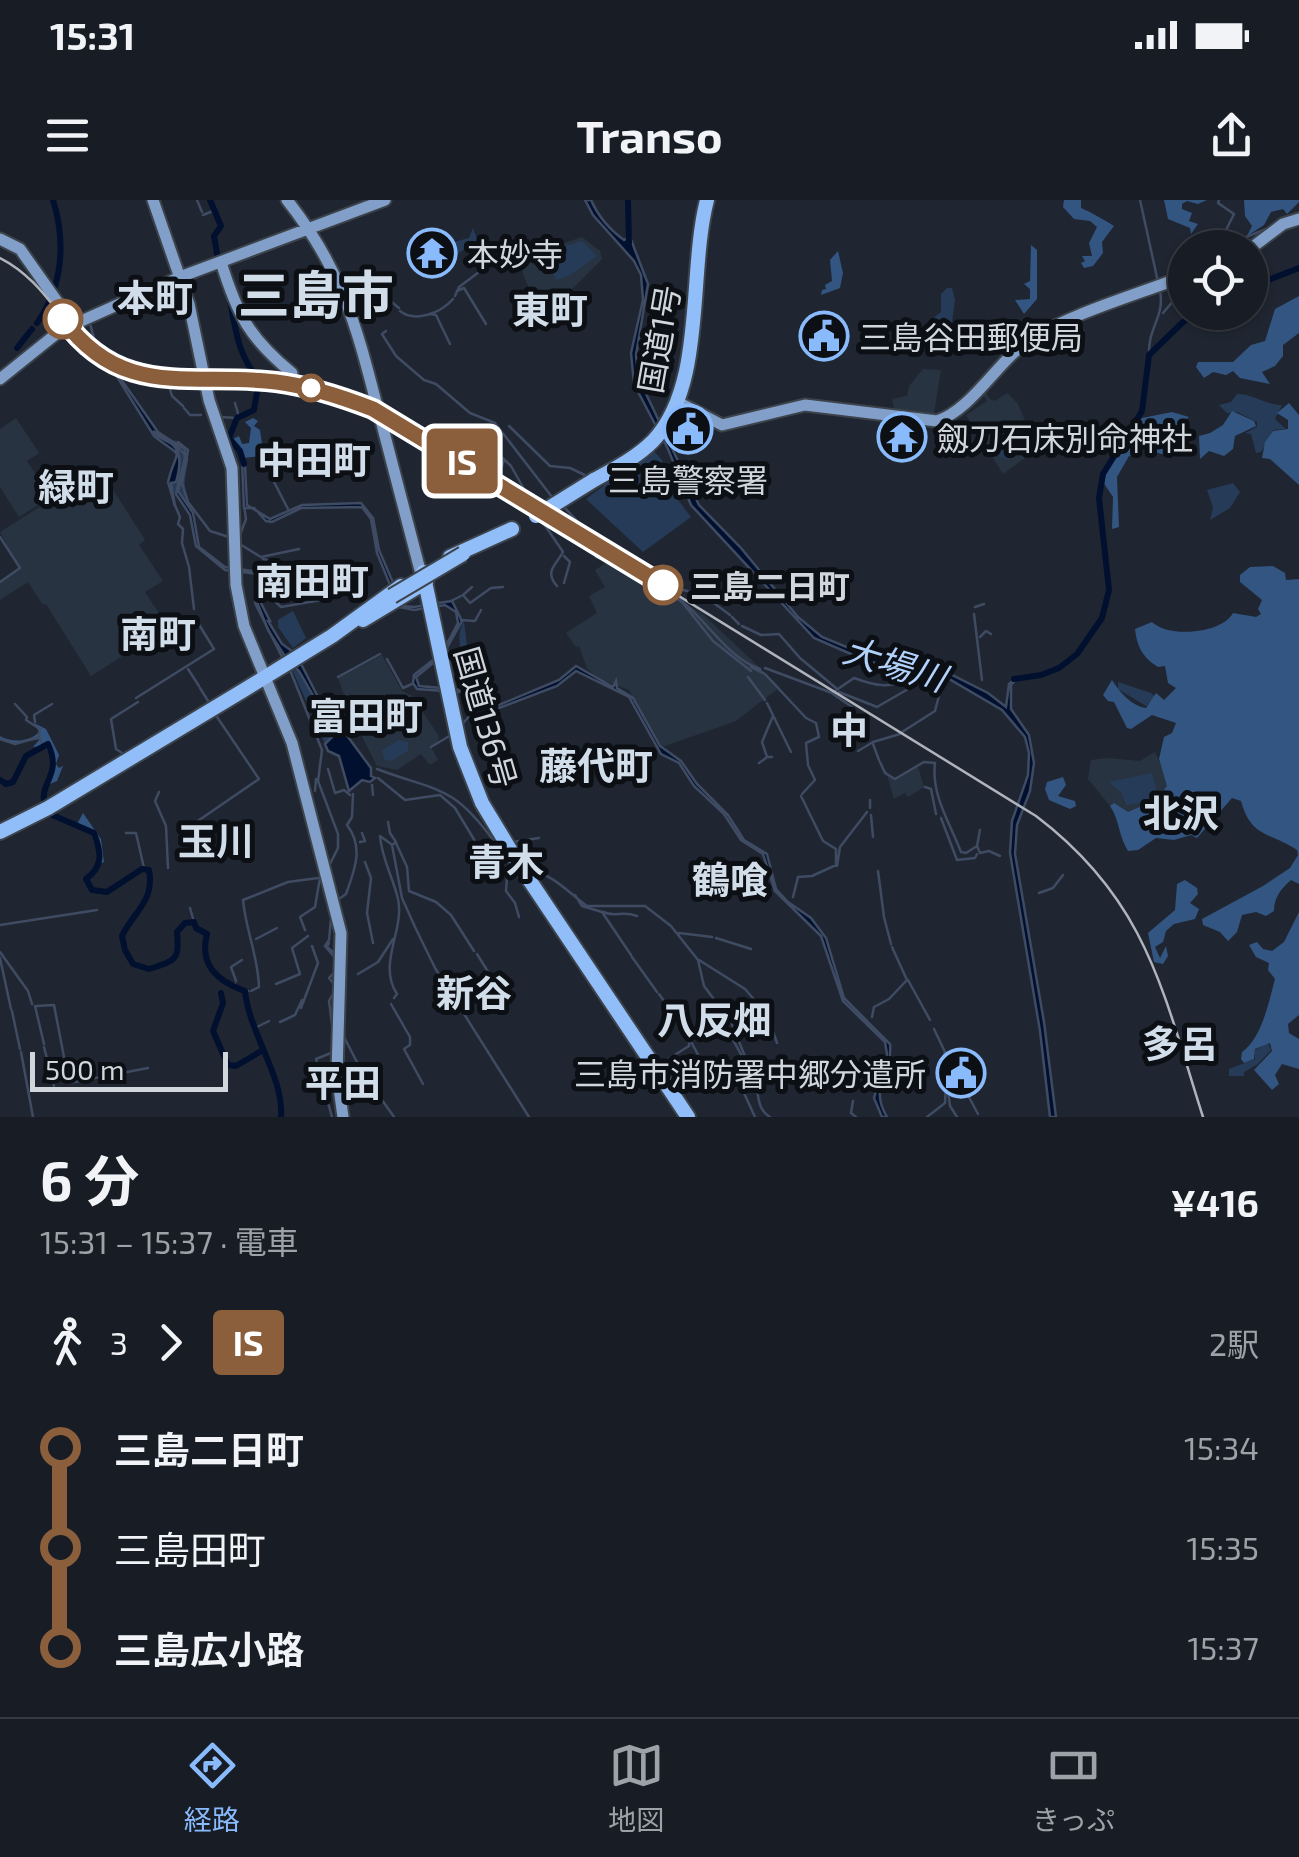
<!DOCTYPE html>
<html lang="ja">
<meta charset="utf-8">
<style>
body{margin:0;font-family:"Exo 2","Noto Sans JP",sans-serif;background:#20252d;color:#f1f3f6;height:100vh;display:flex;flex-direction:column;font-size:38px;white-space:nowrap}
*{box-sizing:border-box;margin:0}
p{font-size:32px;color:#9ea1a7}
.icon{flex:none;width:55px;height:55px;fill:none;stroke:currentColor;stroke-width:2;stroke-linecap:round;stroke-linejoin:round}
.map{position:relative;height:917px;overflow:hidden}
.panel{display:flex;flex-direction:column;background:#171c25;flex:1}
.panel>*{flex:none}
.badge{padding:0 20px;border-radius:8px;font-size:35px;line-height:65px}
.buttons{position:absolute;left:1168px;top:30px;display:grid;gap:20px}
.buttons a{display:grid;place-items:center;width:100px;height:100px;border-radius:50%;background:#171c25;box-shadow:0 2px 8px #0004,0 0 0 2px #363a42;font-size:50px}
.scale{position:absolute;left:30px;bottom:25px;width:198px;box-sizing:border-box;padding-left:10px;border:5px solid #d1d6dd;border-top:0;font-size:28px;line-height:35px;white-space:nowrap;color:#d1d6dd;-webkit-text-stroke:8px #0c0f14;paint-order:stroke}
.map>.badge{position:absolute;translate:-50% -50%;box-shadow:0 0 0 5px #fff}
.legs{display:flex;align-items:center;gap:15px;height:110px;padding:0 40px;font-size:32px}
.legs p{margin-inline-start:auto}
.summary{display:flex;align-items:center;justify-content:space-between;height:170px;padding:0 40px}
h1{font-size:55px;font-weight:700;line-height:75px}
ul{padding:0 40px;list-style:none}
li{display:flex;align-items:center;gap:35px;height:100px;font-size:38px}
li i{display:grid;place-items:center;width:15px;height:100%;margin:0 12px;background:currentColor}
li i::after{content:'';width:25px;height:25px;margin:-12px;border:8px solid;border-radius:50%;background:#171c25}
li p{margin-inline-start:auto}
li:first-child i{background:linear-gradient(#0000 50%,currentColor 0)}
li:last-child i{background:linear-gradient(currentColor 50%,#0000 0)}
.status{display:flex;justify-content:space-between;align-items:center;height:70px;padding:0 50px;background:#171c25;direction:ltr}
.status svg{height:28px;fill:currentColor}
header{display:flex;justify-content:space-between;align-items:center;height:130px;padding:0 40px;background:#171c25;font-size:45px;font-weight:700}
.menu{display:flex;justify-content:space-around;align-items:center;height:140px;border-top:2px solid #363a42;background:#171c25;font-size:28px;color:#9ea1a7}
.menu a{display:grid;justify-items:center;gap:5px}
.menu .current{color:#89bafc}
.map>svg:first-child{display:block}
.built{fill:#283341}
.green{fill:#263b57}
.forest{fill:#335582}
.water{fill:#00102e;stroke:#3f4b62;stroke-width:2.5}
.lines{fill:none;stroke-linecap:round;stroke-linejoin:round}
.stream{stroke:#3f4b62;stroke-width:2.5}
.river{stroke:#00102e;stroke-width:6}
.major-casing{stroke:#3c434b;stroke-width:15}
.highway-casing{stroke:#3c434b;stroke-width:18}
.major{stroke:#819fc8;stroke-width:11}
.highway{stroke:#91bdf8;stroke-width:14}
.rail{stroke:#afb4bc;stroke-width:2.5}
.highway-bridge-casing{stroke:#3c434b;stroke-width:18;stroke-linecap:butt}
.highway-bridge{stroke:#91bdf8;stroke-width:14}
.line-1-casing{stroke:#fff;stroke-width:22}
.line-1{stroke:#8b5e3c;stroke-width:15}
.stop-1-dot{fill:#fff;stroke:#8b5e3c;stroke-width:5}
.labels{text-anchor:middle;dominant-baseline:central;stroke-width:10;stroke-linejoin:round;paint-order:stroke}
.poi-label{font-size:32px;fill:#d1d6dd;stroke:#0c0f14;text-anchor:start}
.street-label{font-size:32px;fill:#d1d6dd;stroke:#0c0f14}
.stop-label{font-size:32px;font-weight:bold;fill:#d1d6dd;stroke:#0c0f14;text-anchor:start}
.water-label{font-size:35px;font-style:italic;fill:#b2d2fc;stroke:#0c0f14}
.quarter-label{font-size:38px;font-weight:bold;fill:#d2ddea;stroke:#0c0f14}
.town-label{font-size:52px;font-weight:bold;fill:#d2ddea;stroke:#0c0f14}
</style>
<div class="status"><b>15:31</b><svg viewBox="0 0 49 12"><path d="M0 12V9h3v3zM5 12V6h3v6zM10 12V3h3v9zM15 12V0h3v12zM26 1h20v11H26zM47 4h2v5h-2z"/></svg></div>
<header><svg class="icon" aria-label="menu" viewBox="0 0 24 24"><path d="M4 6h16M4 12h16M4 18h16"/></svg>Transo<svg class="icon" aria-label="share" viewBox="0 0 24 24"><path d="M12 15V3M7 8l5-5 5 5M5 13v7h14v-7"/></svg></header>
<div class="map">
<svg width="1299" height="917" viewBox="0 0 1299 917">
<rect width="100%" height="100%" fill="#1f2631"/>
<path class="built" d="M582,37L600,51L602,59L567,94L574,110L543,125L519,63L521,58Z
M923,169L941,170L933,219L895,213L892,199L907,196L909,186Z
M983,188L990,199L995,201L1007,193L1018,204L1037,249L1003,274L966,215L987,201L980,190Z
M16,218L39,253L27,261L50,297L19,317L0,287V229Z
M100,269L145,340L139,345L163,381L145,392L168,427L91,476L46,404L43,405L28,382L0,400V382L20,369L0,332Z
M612,359L704,415L780,487L736,521L662,547L629,490L597,478L587,468L579,446L576,447L566,433L597,413L589,396L605,387L595,370Z
M382,455L402,491L411,495L439,536L438,542L431,547L438,560L432,564H429L421,554L397,570L377,566L352,517L338,478Z
M1155,552L1173,593L1124,615L1111,607L1088,579L1091,560L1107,558L1140,561Z
M880,564L895,580L918,567L924,587L908,597L905,593L894,599L887,575Z"/>
<path class="green" d="M473,28L478,41L437,66L434,58L437,52L430,43L428,34L435,31L437,37L445,36L450,43L469,38Z
M582,41L597,56L570,75L556,80L545,52Z
M947,88H952L955,100L951,130L939,131L938,135L928,133L931,120L941,112V94Z
M1237,194C1254,194 1265,205 1282,205L1275,219L1286,229L1273,230L1261,252L1256,253L1251,234L1245,233L1257,227V222L1237,212L1227,213L1219,205L1231,202Z
M1014,236L1022,237L1024,247L1008,259L1000,257L998,247Z
M175,240L188,249C190,274 178,281 191,306L186,308L168,284C169,268 184,259 171,245Z
M652,249L663,261L656,267L668,278L667,285L691,317L643,352L586,299Z
M1233,283L1240,292L1230,308L1210,320L1213,307L1207,290Z
M293,411L306,438L293,448L278,427V420Z
M464,421L468,454L485,488L480,491C468,474 451,441 464,421Z
M292,469L299,472L333,529V536L325,544Z
M1118,482L1151,493L1155,497L1146,506L1118,489Z
M399,540L408,542V551L391,561L384,560L382,550Z
M1152,573L1158,596L1149,602L1126,605L1122,593L1109,582Z
M1268,843L1271,850L1258,864L1244,872V876H1229V869L1255,859V850Z"/>
<path class="forest" d="M1064,0H1081V8C1093,13 1104,20 1114,26L1102,42L1103,53L1093,66L1084,68L1081,63L1085,61L1082,56H1092L1089,43L1097,27L1090,21L1074,19L1063,7Z
M1164,0H1207L1198,4L1187,1L1182,4V9L1192,13L1189,21L1198,24L1191,34L1190,28L1168,19Z
M1244,0H1299V2L1287,14L1283,9L1271,12L1264,25L1247,36L1252,26L1245,16Z
M1031,45L1037,50V99L1024,114L1015,100L1030,99V89L1024,84L1030,81Z
M838,51L843,73L840,88L821,95L822,90L826,89L825,85L832,81L830,60Z
M1299,96V133L1283,145V156L1275,166L1262,172L1270,184L1240,178L1233,171L1226,175L1213,172L1204,178L1196,167L1198,162H1233L1251,145L1265,141L1275,109Z
M1289,203L1299,215V285L1270,259L1262,258L1265,242L1273,231L1288,229V220L1277,213Z
M1232,211L1254,221L1256,226L1235,236L1233,249L1224,256L1209,251L1200,259L1199,236L1210,233L1223,225Z
M1172,212L1189,217L1182,223L1185,235L1174,237L1170,243L1178,253L1174,257L1158,253L1144,244L1137,248V254L1129,256L1117,277L1119,327L1112,329L1113,297L1103,282L1109,263L1142,218Z
M253,218L258,221L254,226L260,230L263,251L260,256L244,258L233,239L239,236L242,244L249,243L251,228L245,222Z
M1273,366L1285,373L1286,380L1299,379V684L1291,680C1281,689 1274,697 1274,711L1266,716L1256,712L1242,715L1237,732L1228,741L1220,732L1203,725L1202,719L1263,686L1290,668L1298,655L1297,650C1270,632 1251,638 1241,601L1232,598L1197,638L1191,635L1174,640L1156,638L1138,650L1128,651C1118,635 1120,621 1110,606L1114,603L1128,612L1156,600L1167,586L1159,559L1164,537L1172,533L1176,523L1152,515L1131,529L1127,528L1114,502L1108,501L1103,495L1112,480C1119,491 1131,506 1146,508L1156,493L1164,500L1176,488L1168,483L1165,466L1158,467C1142,457 1137,446 1135,429L1152,422C1168,438 1222,434 1233,413L1256,417L1261,414L1258,409L1262,400L1240,382V375L1250,367Z
M34,523L46,529L59,555L56,564L59,568L63,566L57,581L50,584C50,571 56,556 43,546L33,547L40,539L13,544L0,540V536C11,543 30,542 39,532Z
M1063,577L1066,585L1058,596L1075,601L1076,606L1070,609L1049,600L1045,589L1047,582Z
M83,613L101,639L104,662L101,663L91,633L76,626Z
M1185,680L1197,688L1198,694L1190,703L1199,709L1195,719L1174,724L1166,731L1163,742L1155,747L1160,758L1166,746L1168,756L1163,764L1154,762L1148,733L1175,710L1177,684Z
M1299,712V815L1288,824L1289,833L1299,839V869L1282,864L1275,875L1279,884L1272,890L1254,870L1272,851L1270,843L1255,849L1254,859L1244,863L1241,859L1242,852C1262,838 1269,801 1275,779L1268,770L1269,763L1256,757L1249,745L1257,742L1263,749L1272,751L1284,742Z"/>
<path class="water" d="M585,0H591C598,16 610,30 624,40L630,37L648,84L636,155L638,177L699,305L741,348L798,417L822,437L866,455L950,474L988,493L1006,507L1009,484L1018,477L1011,485V509L1029,535L1034,563L1030,591L1017,625L1015,654L1044,822L1056,917H1050L1040,831L1010,653L1012,621L1028,575L1029,553L1025,537L1002,510L949,479L867,461L814,438L691,305L668,249L634,184L631,153L643,100L641,75L634,61L593,15Z
M89,120L100,159L116,172L158,232L184,249L187,259L178,291L193,313L199,347L225,367L260,372L268,379L266,393L265,387L259,399L270,421H268L282,444L296,454L317,495L371,568V576L375,578L370,582L362,580L349,591L339,556L328,551L325,544L334,535L333,530L299,471L288,461L268,430L257,402L264,379L262,386L259,374L225,370L196,346L190,315L176,294C186,244 197,262 153,231C160,240 166,239 173,245C183,254 179,272 176,282L171,283L175,306L168,282C177,244 187,262 154,236L116,175L99,159Z
M242,259L245,266L247,305L270,319L302,305L361,303L373,318L379,350L403,406L414,407L452,401L462,421L443,455L416,477L419,486L474,491L488,502L499,505L559,480L576,466L613,487L616,481L617,488L633,498L660,546L681,561L697,584L728,615L744,640L767,654L776,689L788,702L811,718L826,738L844,798L890,844C893,875 868,885 887,917H882L874,898L887,854L885,842L843,801L821,736L775,691L763,654L741,640L724,614L694,586L679,563L661,554L629,497L576,471L557,486L499,508L486,505L474,493L417,489L413,483L414,475L442,453L458,423L456,412L445,405L414,410L399,407L377,353L371,319L362,307L301,308L272,322L266,321L254,308H244Z"/>
<g class="lines">
<path class="stream" d="M197,0L202,12
M1140,0L1158,82
M215,10H216
M203,15L213,11
M1223,37L1238,46L1245,38
M1246,37L1269,28
M1212,48L1221,40L1234,14L1218,3L1219,0
M493,65L505,62
M457,91L464,88L486,124
M455,96L459,87L487,66
M388,99L399,108
M400,111C415,123 441,113 453,99
M1163,113L1185,87
M430,114L436,115L450,144
M357,117L360,120L379,115
M386,131L382,134L396,156L424,180L436,184L470,213L495,223L552,297
M1149,155C1148,126 1165,118 1160,90
M168,183L172,196L183,206
M235,203L239,217
M184,208L190,215H201
M220,217L237,218
M509,226L550,266L570,268L589,277
M178,242L188,250L182,283L188,302L210,331L232,338
M492,248L511,266L532,303
M504,260L500,272L510,289L531,302
M657,267L666,276L676,274
M273,280L288,309
M174,303L180,317L178,324L183,329L182,343L189,367L194,409
M562,305L582,326L597,336L600,346L596,357L610,362L615,360L682,402L713,441L751,471
M542,321L563,352C556,365 544,371 557,386
M240,335L246,319L244,305
M598,335L615,349
M0,337L20,368L0,382
M238,343L261,357L299,349
M263,359L278,363
M628,359L655,376
M659,377H662
M564,383L570,362L564,356
M261,386L255,403L283,459
M683,390L703,395L730,415
M265,392L281,407L327,399
M670,393C703,412 723,456 760,469
M463,395L472,387
M451,401L463,395L470,403L491,388L503,387
M975,407L984,404
M974,414L982,480
M732,417L739,424
M461,420L475,421L481,410
M742,426L761,435L779,434L800,458L836,488
M980,437L986,431L991,434
M387,459L403,488L412,484
M751,467L765,474L806,518L816,523L819,537L806,543L808,565L815,580L802,594
M765,468L832,493L854,478C873,485 891,490 908,478
M188,469L199,486
M290,470L322,550L318,581L338,634V648L328,668
M338,477L380,454
M748,477L765,500
M200,488L210,504
M839,492L877,507L922,481L941,486
M833,494L852,507
M136,498L214,449L195,418
M767,503L791,552
M15,504L27,517L26,520L40,529L39,537
M35,522L34,515L52,504
M462,524L484,501
M902,532L935,511L941,488
M0,539L15,544L39,537L43,545
M873,544L879,560
M431,547L451,535
M858,551L873,542L900,534
M125,555L116,549L111,519L138,502
M772,557H767L762,542L773,516
M880,562L885,573L895,579L924,562L935,563C931,595 950,623 961,652L966,653L977,646L980,653L989,651L1000,656
M759,563L766,558
M328,569L335,593L344,590L350,595
M377,569C437,592 451,583 493,640
M378,578L405,600L440,595L455,608L478,646L505,671L515,670
M372,585L373,595
M925,587L931,589L936,614
M315,591L316,579
M159,592L155,601L166,626L168,668
M870,600V608
M871,615L873,637
M941,618L957,660L975,658L977,654
M388,622L390,633L396,642L392,645L402,698L415,727L435,768L529,917
M189,627L259,579L215,514
M126,633H136L144,668
M360,642L365,641L362,633
M513,642L539,638
M396,643L407,667L409,691L436,702L451,715L474,751
M391,644L380,636C382,660 393,677 398,699C405,730 377,764 397,794L394,798
M977,646L980,630
M492,661L507,677L506,691L515,703L519,717
M365,662L371,678L367,713L373,743
M735,664L739,669
M837,666L840,647L867,612
M742,668L765,676
M528,670C551,672 570,694 587,706H645L671,726L698,760L704,786L731,822L753,876
M878,671L884,717L891,744
M1039,693L1053,688L1063,675
M575,695L582,706L602,712L631,755
M793,697L798,677L812,676L836,665V649L823,641L801,596
M339,699L346,694C355,669 364,647 347,625L352,617L353,594
M190,708L194,722
M603,712C616,718 621,710 637,716
M331,719L329,740L325,746L336,759
M0,725L97,710
M305,730L300,717L315,707L321,672
M679,733L712,737
M716,738L751,749
M256,739L277,728
M329,743L327,747L337,755
M0,752L28,791L32,804
M632,757L657,792
M0,758L11,809
M699,760L745,789L765,812
M358,774L378,762L393,739
M908,780L930,820
M236,781L231,767L242,760
M276,784L300,774L292,748L308,736
M334,784L329,778L335,772
M234,787L235,784
M251,791L259,787C258,755 246,732 243,700L288,682L318,678
M245,792L248,791
M659,794L682,826
M713,798L716,809L743,858L747,877L744,893L755,917
M391,804L410,837V845L404,849L423,884
M35,806L44,844
M37,806L54,805L69,883L148,868
M301,808L318,763L312,746
M464,808L497,786L477,754
M12,811L20,849
M767,814L777,843
M872,817L874,807L889,799L907,780L892,747
M280,822L295,815L302,800
M257,827L269,821
M684,829L707,871
M934,829L945,852L943,859
M333,832L329,801L334,792
M343,835L361,870L394,917
M44,847L54,886
M21,852L33,917
M331,853L316,859L332,917
M949,860L978,914
M660,864L689,846V837
M754,878C760,892 755,908 770,917
M947,883L950,906L957,917
M853,901L851,913L856,917
M927,917L945,903L946,882L942,862"/>
<path class="river" d="M210,0L221,26L214,36L218,59
M628,0L629,43
M1250,87L1299,68
M230,101C236,132 238,155 259,180L254,210L237,218L229,238L240,251L244,264
M37,123C63,87 66,41 53,0
M17,148L32,129
M1014,479L1041,475L1059,468L1077,454L1102,418L1109,390L1099,298L1103,274L1142,211L1149,155L1183,122L1201,112
M0,580L6,584L13,582L26,556L48,544C63,576 38,582 45,606
M50,614L94,633C101,652 104,666 86,679L92,690L107,692L142,669L149,670C155,701 134,711 122,736L125,750L133,764L149,769C178,760 179,759 177,732L185,723L194,722L196,728L207,734C199,765 217,781 245,791C249,833 284,877 281,917
M221,793L223,803L213,831L228,865L236,866L263,850"/>
<g class="major-casing">
<path id="major" d="M153,0L189,104L209,200L232,268L236,385L244,426L292,543L341,733L337,873L343,917
M287,0C341,68 356,124 377,206
M0,39L20,49L73,124
M1250,49L1283,24L1299,19
M221,62C237,114 249,138 292,173
M0,179L61,130L180,77L385,0
M678,202L722,225L805,205L937,221C972,210 999,159 1031,139C1075,112 1136,95 1185,76
M379,213L421,374"/>
</g>
<g class="highway-casing">
<path id="highway" d="M594,280C614,269 636,258 653,241C706,185 688,73 707,0
M450,357L512,329
M423,372L460,547L482,603L520,666L688,917
M363,420L426,382
M0,632L48,608L244,490L332,436L401,386"/>
</g>
<use href="#major" class="major"/>
<use href="#highway" class="highway"/>
<path class="rail" d="M0,58C56,86 68,150 131,173C176,189 229,179 276,181C309,182 343,194 372,207L1036,616C1147,700 1163,792 1203,917"/>
<g class="highway-bridge-casing">
<path id="highway-bridge" d="M536,316L594,280
M392,396L463,354"/>
</g>
<use href="#highway-bridge" class="highway-bridge"/>
</g>
<g class="lines">
<g class="line-1-casing">
<path id="line-1" d="M63,119C122,200 191,172 276,182C309,186 342,197 373,209L663,385"/>
</g>
<use href="#line-1" class="line-1"/>
</g>
<defs>
<g id="temple-ring" transform="scale(2.5)"><circle r="9.5" fill="#0c0f14" stroke="#89bafc" stroke-width="1.5"/><path d="M0-6L5-2H3V0L6.5 2.5H4V6H1.5V3h-3V6H-4V2.5H-6.5L-3 0V-2H-5Z" fill="#89bafc"/></g>
<g id="civic-ring" transform="scale(2.5)"><circle r="9.5" fill="#0c0f14" stroke="#89bafc" stroke-width="1.5"/><path d="M-.6-6.5H3V-4.5H.6V-3L4-1V1h2V6H-6V1h2V-1L-.6-3ZM-1.2 2.5V6h2.4V2.5Z" fill="#89bafc"/></g>
</defs>
<g fill-rule="evenodd">
<use href="#temple-ring" x="432" y="53"/>
<use href="#civic-ring" x="824" y="136"/>
<use href="#civic-ring" x="688" y="229"/>
<use href="#temple-ring" x="902" y="237"/>
<use href="#civic-ring" x="961" y="873"/>
</g>
<g class="stop-1-dot">
<circle cx="63" cy="119" r="18"/>
<circle cx="311" cy="188" r="12"/>
<circle cx="663" cy="385" r="18"/>
</g>
<g class="labels">
<g class="poi-label">
<text x="467" y="53">本妙寺</text>
<text x="859" y="136">三島谷田郵便局</text>
<text x="937" y="237">劔刀石床別命神社</text>
<text x="688" y="279" text-anchor="middle">三島警察署</text>
<text x="926" y="873" text-anchor="end">三島市消防署中郷分遣所</text>
</g>
<g class="street-label">
<text transform="translate(658 139) rotate(-80)">国道1号</text>
<text transform="translate(487 517) rotate(74)">国道136号</text>
</g>
<g class="stop-label">
<text x="690" y="385">三島二日町</text>
</g>
<g class="water-label">
<text transform="translate(895 463) rotate(17)">大場川</text>
</g>
<g class="quarter-label">
<text x="155" y="97">本町</text>
<text x="550" y="109">東町</text>
<text x="314" y="259">中田町</text>
<text x="76" y="286">緑町</text>
<text x="312" y="380">南田町</text>
<text x="158" y="433">南町</text>
<text x="366" y="515">富田町</text>
<text x="849" y="529">中</text>
<text x="596" y="565">藤代町</text>
<text x="1181" y="612">北沢</text>
<text x="216" y="640">玉川</text>
<text x="506" y="661">青木</text>
<text x="730" y="679">鶴喰</text>
<text x="474" y="792">新谷</text>
<text x="714" y="819">八反畑</text>
<text x="1180" y="843">多呂</text>
<text x="343" y="882">平田</text>
</g>
<g class="town-label">
<text x="316" y="93">三島市</text>
</g>
</g>
</svg>
<div class="buttons">
<a><svg class="icon" aria-label="locate" viewBox="0 0 24 24"><circle cx="12" cy="12" r="6"/><path d="M12 2v4M12 18v4M2 12h4M18 12h4"/></svg></a>
</div>
<div class="scale">500 m</div>
<b class="badge" style="left:462px;top:261px;background:#8b5e3c;color:#fff">IS</b>
</div>
<section class="panel">
<div class="summary"><div><h1>6 分</h1><p>15:31 – 15:37 · 電車</p></div><b>¥416</b></div>
<div class="legs"><svg class="icon" aria-label="walk" viewBox="0 0 24 24"><circle cx="13" cy="4" r="2"/><path d="M13 8l-2 6 4 7M11 14l-3 7M7 12l3-4h3l4 4"/></svg>3<svg class="icon" aria-label="forward" viewBox="0 0 24 24"><path d="M9 5l7 7-7 7"/></svg><b class="badge" style="background:#8b5e3c;color:#fff">IS</b><p>2駅</p></div>
<ul>
<li><i style="color:#8b5e3c"></i><b>三島二日町</b><p>15:34</p></li>
<li><i style="color:#8b5e3c"></i><span>三島田町</span><p>15:35</p></li>
<li><i style="color:#8b5e3c"></i><b>三島広小路</b><p>15:37</p></li>
</ul>
</section>
<nav class="menu">
<a class="current"><svg class="icon" aria-label="directions" viewBox="0 0 24 24"><path d="M12 3l9 9-9 9-9-9zM9 14v-3h6M13 9l2 2-2 2"/></svg>経路</a>
<a><svg class="icon" aria-label="map" viewBox="0 0 24 24"><path d="M3 6l6-2 6 2 6-2v14l-6 2-6-2-6 2zM9 4v14M15 6v14"/></svg>地図</a>
<a><svg class="icon" aria-label="tickets" viewBox="0 0 24 24"><path d="M3 7h18v10H3zM15 7v10"/></svg>きっぷ</a>
</nav>
